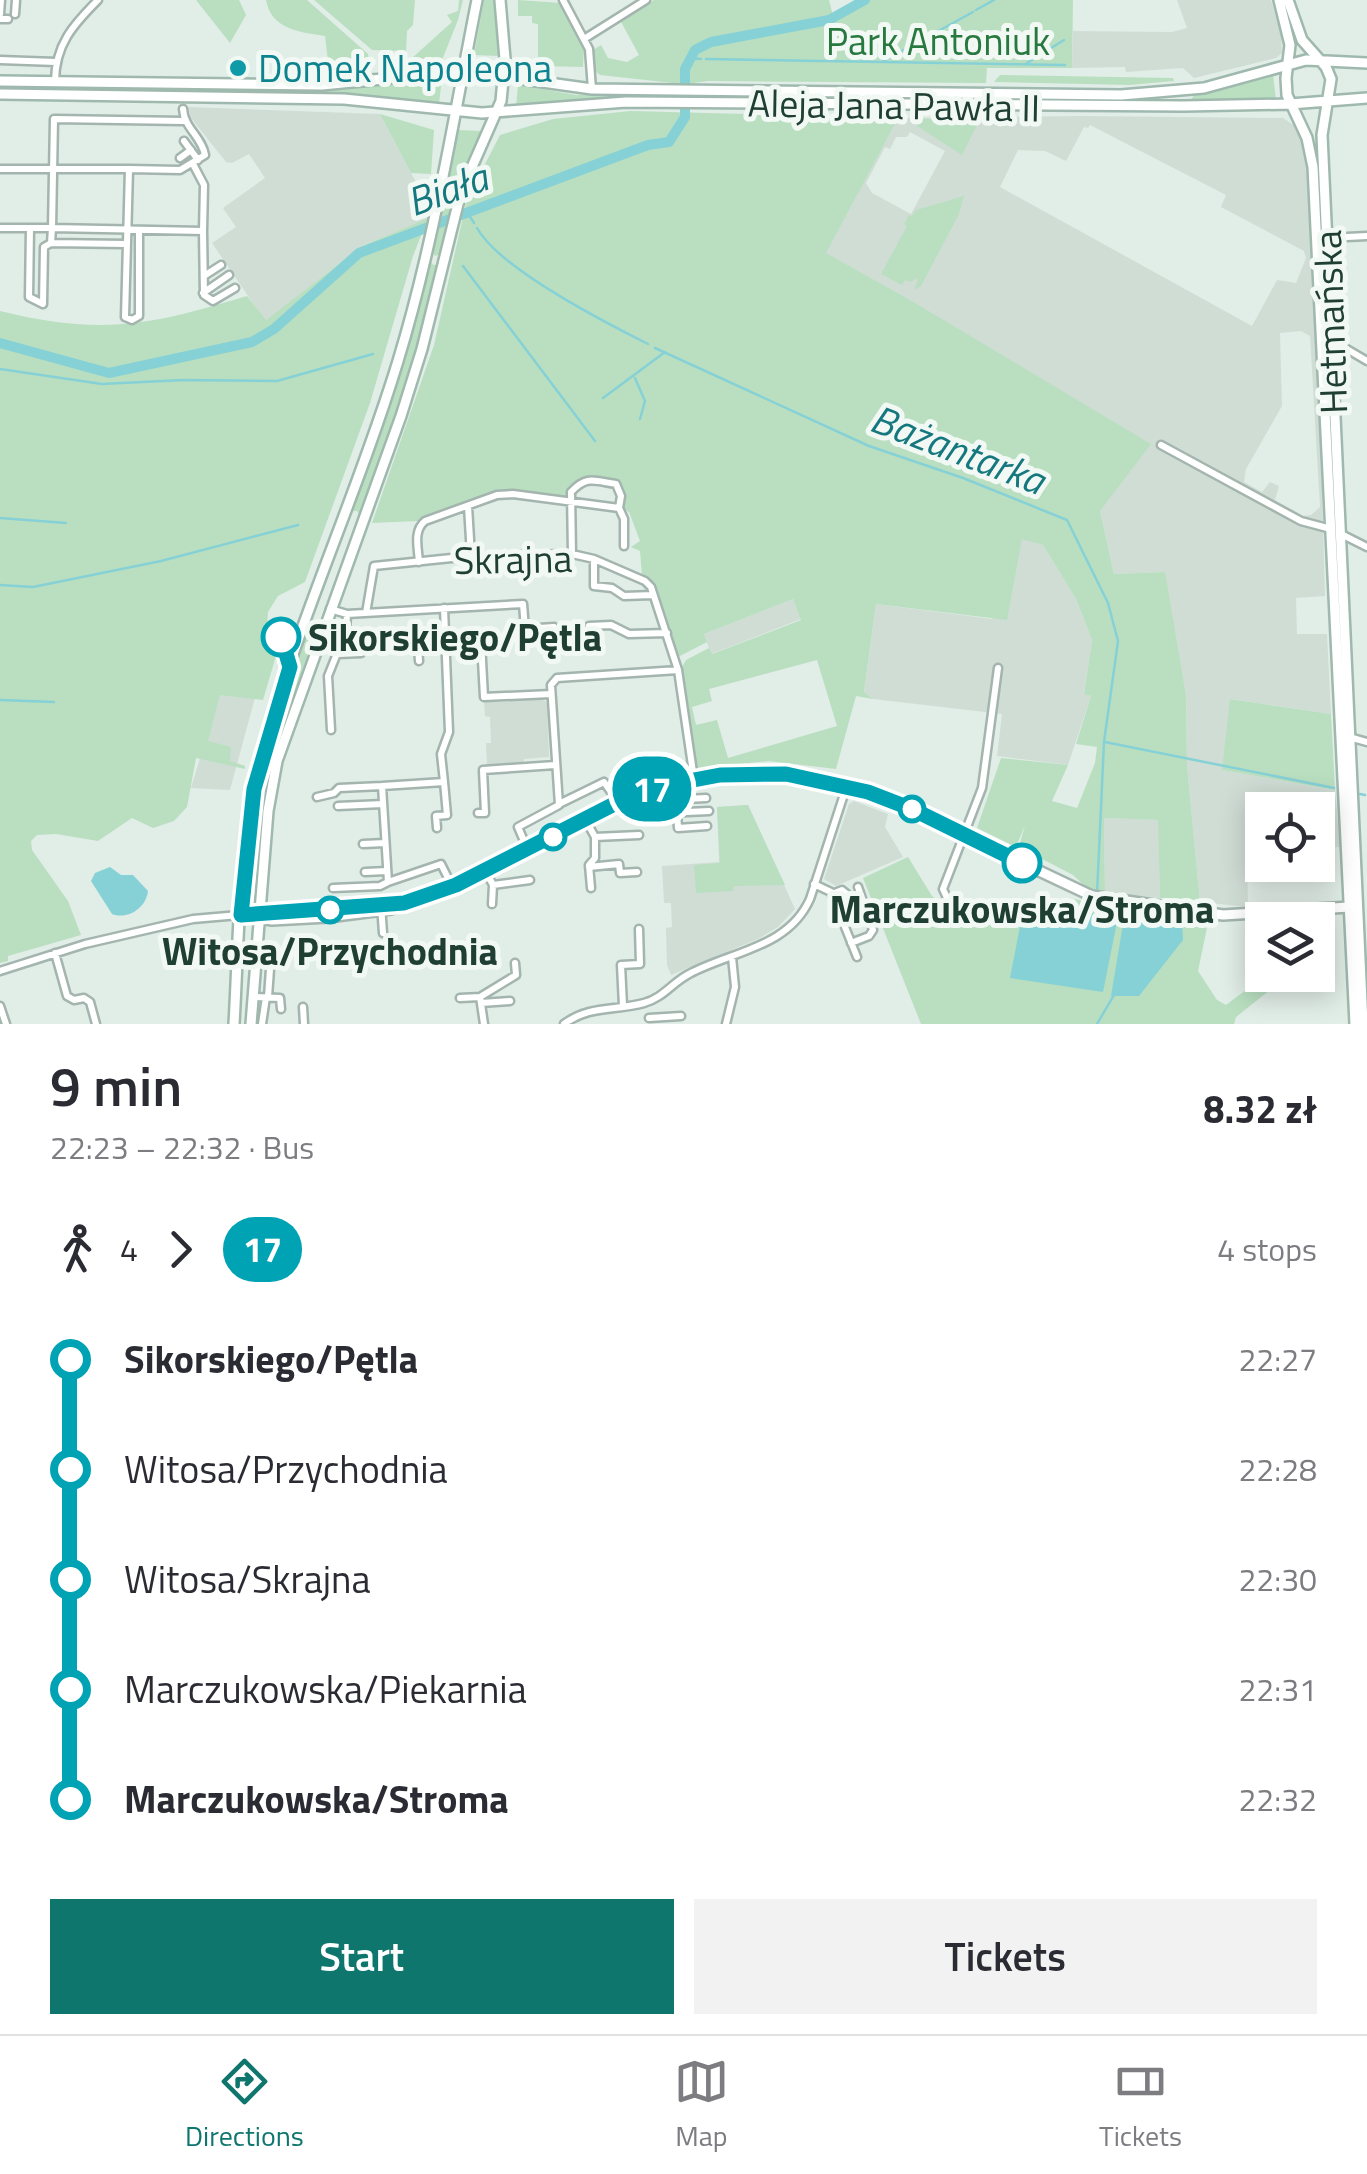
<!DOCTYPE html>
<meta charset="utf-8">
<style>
body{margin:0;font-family:"Titillium Web",sans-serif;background:#f2f2f3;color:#2b2b33;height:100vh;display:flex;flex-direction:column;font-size:38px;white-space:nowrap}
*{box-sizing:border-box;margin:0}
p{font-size:32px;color:#7c7c81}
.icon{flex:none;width:55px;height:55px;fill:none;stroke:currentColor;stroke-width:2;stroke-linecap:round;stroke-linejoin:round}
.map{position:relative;height:1024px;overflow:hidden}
.sheet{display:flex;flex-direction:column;background:#fff;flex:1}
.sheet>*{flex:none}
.badge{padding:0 20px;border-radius:32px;font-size:35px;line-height:65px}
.buttons{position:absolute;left:1245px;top:792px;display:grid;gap:20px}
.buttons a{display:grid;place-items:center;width:90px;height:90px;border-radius:0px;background:#fff;box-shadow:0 5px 25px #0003;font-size:50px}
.map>.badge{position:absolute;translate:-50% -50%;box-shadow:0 0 0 5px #fff}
.legs{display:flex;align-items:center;gap:15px;height:110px;padding:0 50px;font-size:32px}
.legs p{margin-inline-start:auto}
.summary{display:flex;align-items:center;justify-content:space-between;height:170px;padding:0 50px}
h1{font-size:55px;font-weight:600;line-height:75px}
.primary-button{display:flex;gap:20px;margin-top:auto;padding:20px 50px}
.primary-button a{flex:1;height:115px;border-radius:0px;background:#0f766e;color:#fff;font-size:40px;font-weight:600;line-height:115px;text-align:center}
.primary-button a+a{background:#f2f2f3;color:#2b2b33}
ul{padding:0 50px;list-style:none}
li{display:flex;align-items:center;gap:35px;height:110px;font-size:38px}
li i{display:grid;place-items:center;width:15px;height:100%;margin:0 12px;background:currentColor}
li i::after{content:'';width:25px;height:25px;margin:-12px;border:8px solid;border-radius:50%;background:#fff}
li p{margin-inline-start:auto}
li:first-child i{background:linear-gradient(#0000 50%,currentColor 0)}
li:last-child i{background:linear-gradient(currentColor 50%,#0000 0)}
.tabs{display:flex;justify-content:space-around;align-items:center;height:140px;border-top:2px solid #e1e1e2;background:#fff;font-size:28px;color:#7c7c81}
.tabs a{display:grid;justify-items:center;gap:5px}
.tabs .selected{color:#0f766e}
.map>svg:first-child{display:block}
.built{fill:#d0ddd5;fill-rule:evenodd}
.green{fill:#b9dfc0;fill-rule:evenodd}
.water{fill:#86d1d6}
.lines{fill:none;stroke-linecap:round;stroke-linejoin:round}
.stream{stroke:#86d1d6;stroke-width:2.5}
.river{stroke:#86d1d6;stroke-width:10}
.minor-casing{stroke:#a3b5ae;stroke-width:11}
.tertiary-casing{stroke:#a3b5ae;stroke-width:14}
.secondary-casing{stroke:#9fb9ae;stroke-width:14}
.minor{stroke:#fff;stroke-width:6}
.tertiary{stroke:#fff;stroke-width:9}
.secondary{stroke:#fff;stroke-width:9}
.line-1-casing{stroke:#fff;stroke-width:22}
.line-1{stroke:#00a3b4;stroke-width:15}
.culture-dot{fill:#0f9aa8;stroke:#f2f9f5;stroke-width:4}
.stop-1-dot{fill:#fff;stroke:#00a3b4;stroke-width:5}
.labels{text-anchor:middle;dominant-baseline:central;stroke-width:10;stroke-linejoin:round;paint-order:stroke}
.park-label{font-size:38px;fill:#28793f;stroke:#f2f9f5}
.culture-label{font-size:38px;fill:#0d838f;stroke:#f2f9f5;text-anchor:start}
.street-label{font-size:38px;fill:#203f34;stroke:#f2f9f5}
.stop-label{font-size:38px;font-weight:bold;fill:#203f34;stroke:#f2f9f5}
.water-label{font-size:40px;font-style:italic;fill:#16787f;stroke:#f2f9f5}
</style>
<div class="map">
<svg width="1367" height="1024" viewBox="0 0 1367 1024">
<rect width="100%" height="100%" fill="#e1ede7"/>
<path class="built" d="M1177,0H1271L1281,35L1282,53L1276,58L1194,78L1183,68L1126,72L1125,67L1072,68L1073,31L1172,32L1187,28Z
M188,107L380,114L430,209L428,218L362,246L265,321L212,243L236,227L223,208L265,178L249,154L232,163L226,162L191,118Z
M1083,116L1283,118L1295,126L1307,154L1318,350L1325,596L1296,598L1297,634H1327L1331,714L1231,699L1223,770L1335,790L1340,847L1318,848V810H1262V850L1247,852L1248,907L1200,902L1187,765L1186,695L1164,572L1114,574L1100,511L825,253L894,126L895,118ZM1090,125L1226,195L1221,207L1304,251L1306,258L1296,283L1277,280L1252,326L1000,187L1018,150L1045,151L1066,161L1084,127L1088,128ZM910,132L945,151L911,214L872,193L866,183L885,147L890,149L896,137H907ZM1301,331L1310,336L1320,507L1311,515L1303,516L1275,500L1279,486L1270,482L1262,492L1244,482L1246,469L1282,406L1280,333Z
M1022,538L1043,545L1076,599L1092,640L1084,693L1091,696L1068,765L997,756L1002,714L873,699L864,693L876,604L992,619Z
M793,599L801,619L711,654L704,634Z
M220,692L256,694L230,790L191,788Z
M538,698L547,702L549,757L524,759L523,764L487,766L486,743H491L490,717L485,716L484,701L500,702Z
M854,801L888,814L885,827L903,857L836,886L824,879L849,804Z
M748,805L795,909L778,927L758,939L671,975L667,965L666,928L672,927L671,903H664L662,866L719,862L717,807Z
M1104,818L1159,820L1160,898L1105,893Z"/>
<path class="green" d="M196,0H239L246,15L230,43Z
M266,0H307L368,54L371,71L330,78L325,36C301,32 271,30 266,0Z
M314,0H415L413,25L407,31L406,51L372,50Z
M459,0H463L458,20L442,60L398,66L406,58H412L452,22L447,15L458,11Z
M484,0H497L500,56L474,55Z
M518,0L561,3L584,46L583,67L538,66V24L532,23V16H518Z
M654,0H829L833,16L709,40L686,57L682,84L600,75L595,71L593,50L601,45L608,58L627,62L639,55L620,20Z
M867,0H1073L1072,68H987L986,83L708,81L686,84L687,60L705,44L832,21Z
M1273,74L1276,100L1190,101L1195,94Z
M1000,75L1173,78L1174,81L1129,85L994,82Z
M442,77L439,104L338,93L265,92L267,88Z
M518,85L576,95L679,93V98L580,100L516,107Z
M631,111L895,118L894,126L826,253L910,300L1151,444L1100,511L1114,574L1165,572L1186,695L1187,765L1200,902L1160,898L1158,820L1104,818L1105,893L1088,889L1073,875L1019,847L1025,825L1016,847L977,828L1001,758L1068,765L1052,801L1077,808L1095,763L1097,747L1076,744L1091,696L1084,694L1092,640L1076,599L1043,545L1022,539L1007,620L876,604L864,692L873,699L856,696L836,769L769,761L696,768L681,669L686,660L709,648L712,654L801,620L793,599L704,634L707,642L678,657L655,583L642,575L640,551L631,547L640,541L629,512L623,509L618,482L582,478L570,488L566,497L514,491L497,493L417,521L372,523L434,345L467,199L500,135L553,119ZM817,660L837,726L728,758L717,720L696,725L692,707L712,701L709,689Z
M380,114L434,130L431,174L411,173Z
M920,119H978L979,121L962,155L917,126Z
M457,130L482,131L460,176L444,253L435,256L431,250Z
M964,196L959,214L921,286L914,290L918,280L915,278L912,282L905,280L902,285L881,274L907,226L904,224L909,215L912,216L916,210Z
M428,218L413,256L370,403L305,582L278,596L268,612L267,625L276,656L263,700L220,695L208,741L231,747L230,761L245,766V769L196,758L187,807L174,821L153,828L132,818L98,841L56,834L37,835L31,841L32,850L68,901L81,935L8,956V961L0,963V311C100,336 152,325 247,296L266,320L362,246Z
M428,261L434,265L441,264L419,346L361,517L357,511H350Z
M311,618L319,621L274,756L270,759L266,754Z
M1230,699L1331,714L1335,790L1222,770Z
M748,805L785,885L734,886L733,891L696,893L694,865L720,863L717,807Z
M908,857L932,896L969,924H980L1023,907L1070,898L1122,910L1205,919L1208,923L1198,971L1217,1000L1226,1005L1259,980L1270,990L1236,1017L1234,1024H921L863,878Z"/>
<path class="water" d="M110,867L121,875H133L148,891C146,908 128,920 112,914L91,881L95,873Z
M1068,906L1089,908L1092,913L1099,915L1104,910L1113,911L1118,917L1103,992L1010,978L1020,926L1014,922L1000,924L999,921L1025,912Z
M1133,912L1182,921L1183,940L1139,996H1111L1124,918L1125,913Z"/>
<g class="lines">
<path class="stream" d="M976,10L994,0
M689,58L701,59
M706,59L1065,65
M882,62L973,12
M1027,63L1064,40
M467,212L474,223
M477,228C500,269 604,322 648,344
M463,266L595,441
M655,348L869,446L963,478L1067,520L1108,603L1118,641L1104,742L1097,894
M0,369L102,384L183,380L277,381L373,354
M635,378L645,401L640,419
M603,398L665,352
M0,518L66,523
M0,585L33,587L161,561L298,525
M0,700L54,702
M1105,742L1334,788
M1360,794L1365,795
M1097,1024L1114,995"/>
<path class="river" d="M0,343L109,373L252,342L274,329L359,253L648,145L669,142L685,117V69L695,50L711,42L829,20L865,0"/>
<g class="minor-casing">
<path id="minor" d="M563,0L589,49L592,89
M0,14L1,0
M15,14L16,0
M0,19H8
M584,39L646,0
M0,60L56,62
M55,82C55,45 73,25 98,0
M183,121L54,119L52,228L203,231L204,185L193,164
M184,141L198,160
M180,158L191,150
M0,169H129
M0,228H52L51,243L126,244
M30,228L29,297L43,304L44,247L51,243
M139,230V316L132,320L125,317L129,169L180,170L205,155C202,137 184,128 183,109
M203,231L204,295L213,301L235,288
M1327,238L1367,236
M204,276L221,265
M203,293L229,275
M1345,348L1367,361
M1161,445L1301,521L1331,529
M468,506L471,556
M1341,534L1367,547
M572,554L571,492C587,475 594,481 616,484L621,496L619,508
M594,559V586L612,588L624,596L653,595
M419,562C418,547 413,531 425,521L497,495L513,494L619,508L624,519V546
M444,608L449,732L441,754L444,782L382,786L388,882L441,864L452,886
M330,609L347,614L523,604L525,629L554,627
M366,613L374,566L471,556L572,554L594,559L645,581L651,587L678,670L694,779
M589,626L611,625L629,634L667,633
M344,637H361
M505,641L481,642L484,697L551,694
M337,654L361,653
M419,661L418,647L445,645
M331,730L328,676L346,631L347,614
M1349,737L1367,742
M317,797L334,793L339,788L382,786
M686,799L706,798
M559,804L604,782L618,802
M338,806L383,804
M677,812L678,828L707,826
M687,812L709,811
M478,813H485L483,770L555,765
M660,813L687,812L684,781
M585,819L595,837V858L589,865L591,888
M437,828L436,816L447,815L444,782
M595,837L639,835
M363,844L385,843
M527,848L518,827L559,805L551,685L557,678L678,670
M589,867L619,864L620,873L637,872
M485,870L493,885L492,904
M365,872L387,871
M814,884L831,892L857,957
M493,885L530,880
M333,888L380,886L388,882
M832,894L842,890L847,894
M381,905L383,933
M968,913L948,900L943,889L982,788L998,668
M851,943L869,936L873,930L858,887
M55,953L67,996L74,1000L84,998L90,1002L96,1024
M0,971L85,944L193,919L239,915
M255,997L280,998L281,1009
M268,997L270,969
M460,998L480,997
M481,1003L510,1001
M0,1006L6,1024
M623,1006L621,965L640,964L639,929
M303,1007L304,1024
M649,1018L681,1016
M262,1024L266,997
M484,1024L480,997L516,975L515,963
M564,1024C589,1005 615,1011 644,1003C663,998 673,982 689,974C732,951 788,948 810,899L847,785
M726,1024L735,987L732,957"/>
</g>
<g class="tertiary-casing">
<path id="tertiary" d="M241,915L272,920L328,917L391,909L456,885L630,796L694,779L755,774L819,779L881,796L1092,896L1223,915L1349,907
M260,916L272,912L366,907"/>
</g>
<g class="secondary-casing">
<path id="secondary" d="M1279,0L1290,45L1286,78L1287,95L1307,138L1313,167L1355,1024
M1288,0L1302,40L1326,67L1331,79L1322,135L1363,1024
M0,81L322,85L463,71L592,89L1121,95L1204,88L1306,60L1367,63
M0,94L344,99L482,113L626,102L1184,106L1290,104L1367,98
M234,1024C239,938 238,845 260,761C296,625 357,496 398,361C434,243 453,121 477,0
M251,1024L268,811L277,761L401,416L422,349L461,192L501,101L505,59L500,0"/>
</g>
<use href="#minor" class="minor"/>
<use href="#tertiary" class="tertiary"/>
<use href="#secondary" class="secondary"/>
</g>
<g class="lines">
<g class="line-1-casing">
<path id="line-1" d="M281,637L290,667L254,789L241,915L404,903L456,885L630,796L662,786L720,775L786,774L868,792L912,809L1022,863"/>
</g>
<use href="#line-1" class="line-1"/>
</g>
<circle class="culture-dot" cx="238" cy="68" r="10"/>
<g class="stop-1-dot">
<circle cx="281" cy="637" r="18"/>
<circle cx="912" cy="809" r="12"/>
<circle cx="553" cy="837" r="12"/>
<circle cx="1022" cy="863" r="18"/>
<circle cx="330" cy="910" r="12"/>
</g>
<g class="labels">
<g class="park-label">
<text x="938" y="41">Park Antoniuk</text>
</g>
<g class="culture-label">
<text x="258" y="68">Domek Napoleona</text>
</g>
<g class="street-label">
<text transform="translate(894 105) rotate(1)">Aleja Jana Pawła II</text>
<text transform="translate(1330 322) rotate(-92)">Hetmańska</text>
<text transform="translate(513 559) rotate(-1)">Skrajna</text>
</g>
<g class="stop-label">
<text x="308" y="637" text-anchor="start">Sikorskiego/Pętla</text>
<text x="1022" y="909">Marczukowska/Stroma</text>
<text x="330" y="951">Witosa/Przychodnia</text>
</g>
<g class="water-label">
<text transform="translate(447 189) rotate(-20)">Biała</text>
<text transform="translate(958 449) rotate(21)">Bażantarka</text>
</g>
</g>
</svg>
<div class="buttons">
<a><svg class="icon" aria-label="locate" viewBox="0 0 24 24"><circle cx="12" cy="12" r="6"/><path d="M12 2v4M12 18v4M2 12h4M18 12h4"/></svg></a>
<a><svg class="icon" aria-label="layers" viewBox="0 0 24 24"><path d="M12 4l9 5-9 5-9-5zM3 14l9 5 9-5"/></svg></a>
</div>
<b class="badge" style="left:652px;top:789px;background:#00a3b4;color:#fff">17</b>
</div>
<section class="sheet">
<div class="summary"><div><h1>9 min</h1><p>22:23 – 22:32 · Bus</p></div><b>8.32 zł</b></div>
<div class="legs"><svg class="icon" aria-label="walk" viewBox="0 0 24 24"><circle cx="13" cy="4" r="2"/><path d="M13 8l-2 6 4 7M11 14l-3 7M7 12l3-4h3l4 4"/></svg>4<svg class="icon" aria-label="forward" viewBox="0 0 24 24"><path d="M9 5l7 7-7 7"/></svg><b class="badge" style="background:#00a3b4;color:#fff">17</b><p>4 stops</p></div>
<ul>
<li><i style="color:#00a3b4"></i><b>Sikorskiego/Pętla</b><p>22:27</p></li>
<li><i style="color:#00a3b4"></i><span>Witosa/Przychodnia</span><p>22:28</p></li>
<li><i style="color:#00a3b4"></i><span>Witosa/Skrajna</span><p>22:30</p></li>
<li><i style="color:#00a3b4"></i><span>Marczukowska/Piekarnia</span><p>22:31</p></li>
<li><i style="color:#00a3b4"></i><b>Marczukowska/Stroma</b><p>22:32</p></li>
</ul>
<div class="primary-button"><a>Start</a><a>Tickets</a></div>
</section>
<nav class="tabs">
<a class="selected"><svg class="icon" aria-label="directions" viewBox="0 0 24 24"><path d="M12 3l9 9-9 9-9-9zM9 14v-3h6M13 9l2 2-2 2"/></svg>Directions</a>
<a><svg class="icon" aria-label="map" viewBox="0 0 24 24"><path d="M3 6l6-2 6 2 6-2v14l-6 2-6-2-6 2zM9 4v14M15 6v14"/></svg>Map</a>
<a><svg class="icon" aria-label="tickets" viewBox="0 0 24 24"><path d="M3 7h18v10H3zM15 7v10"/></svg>Tickets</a>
</nav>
